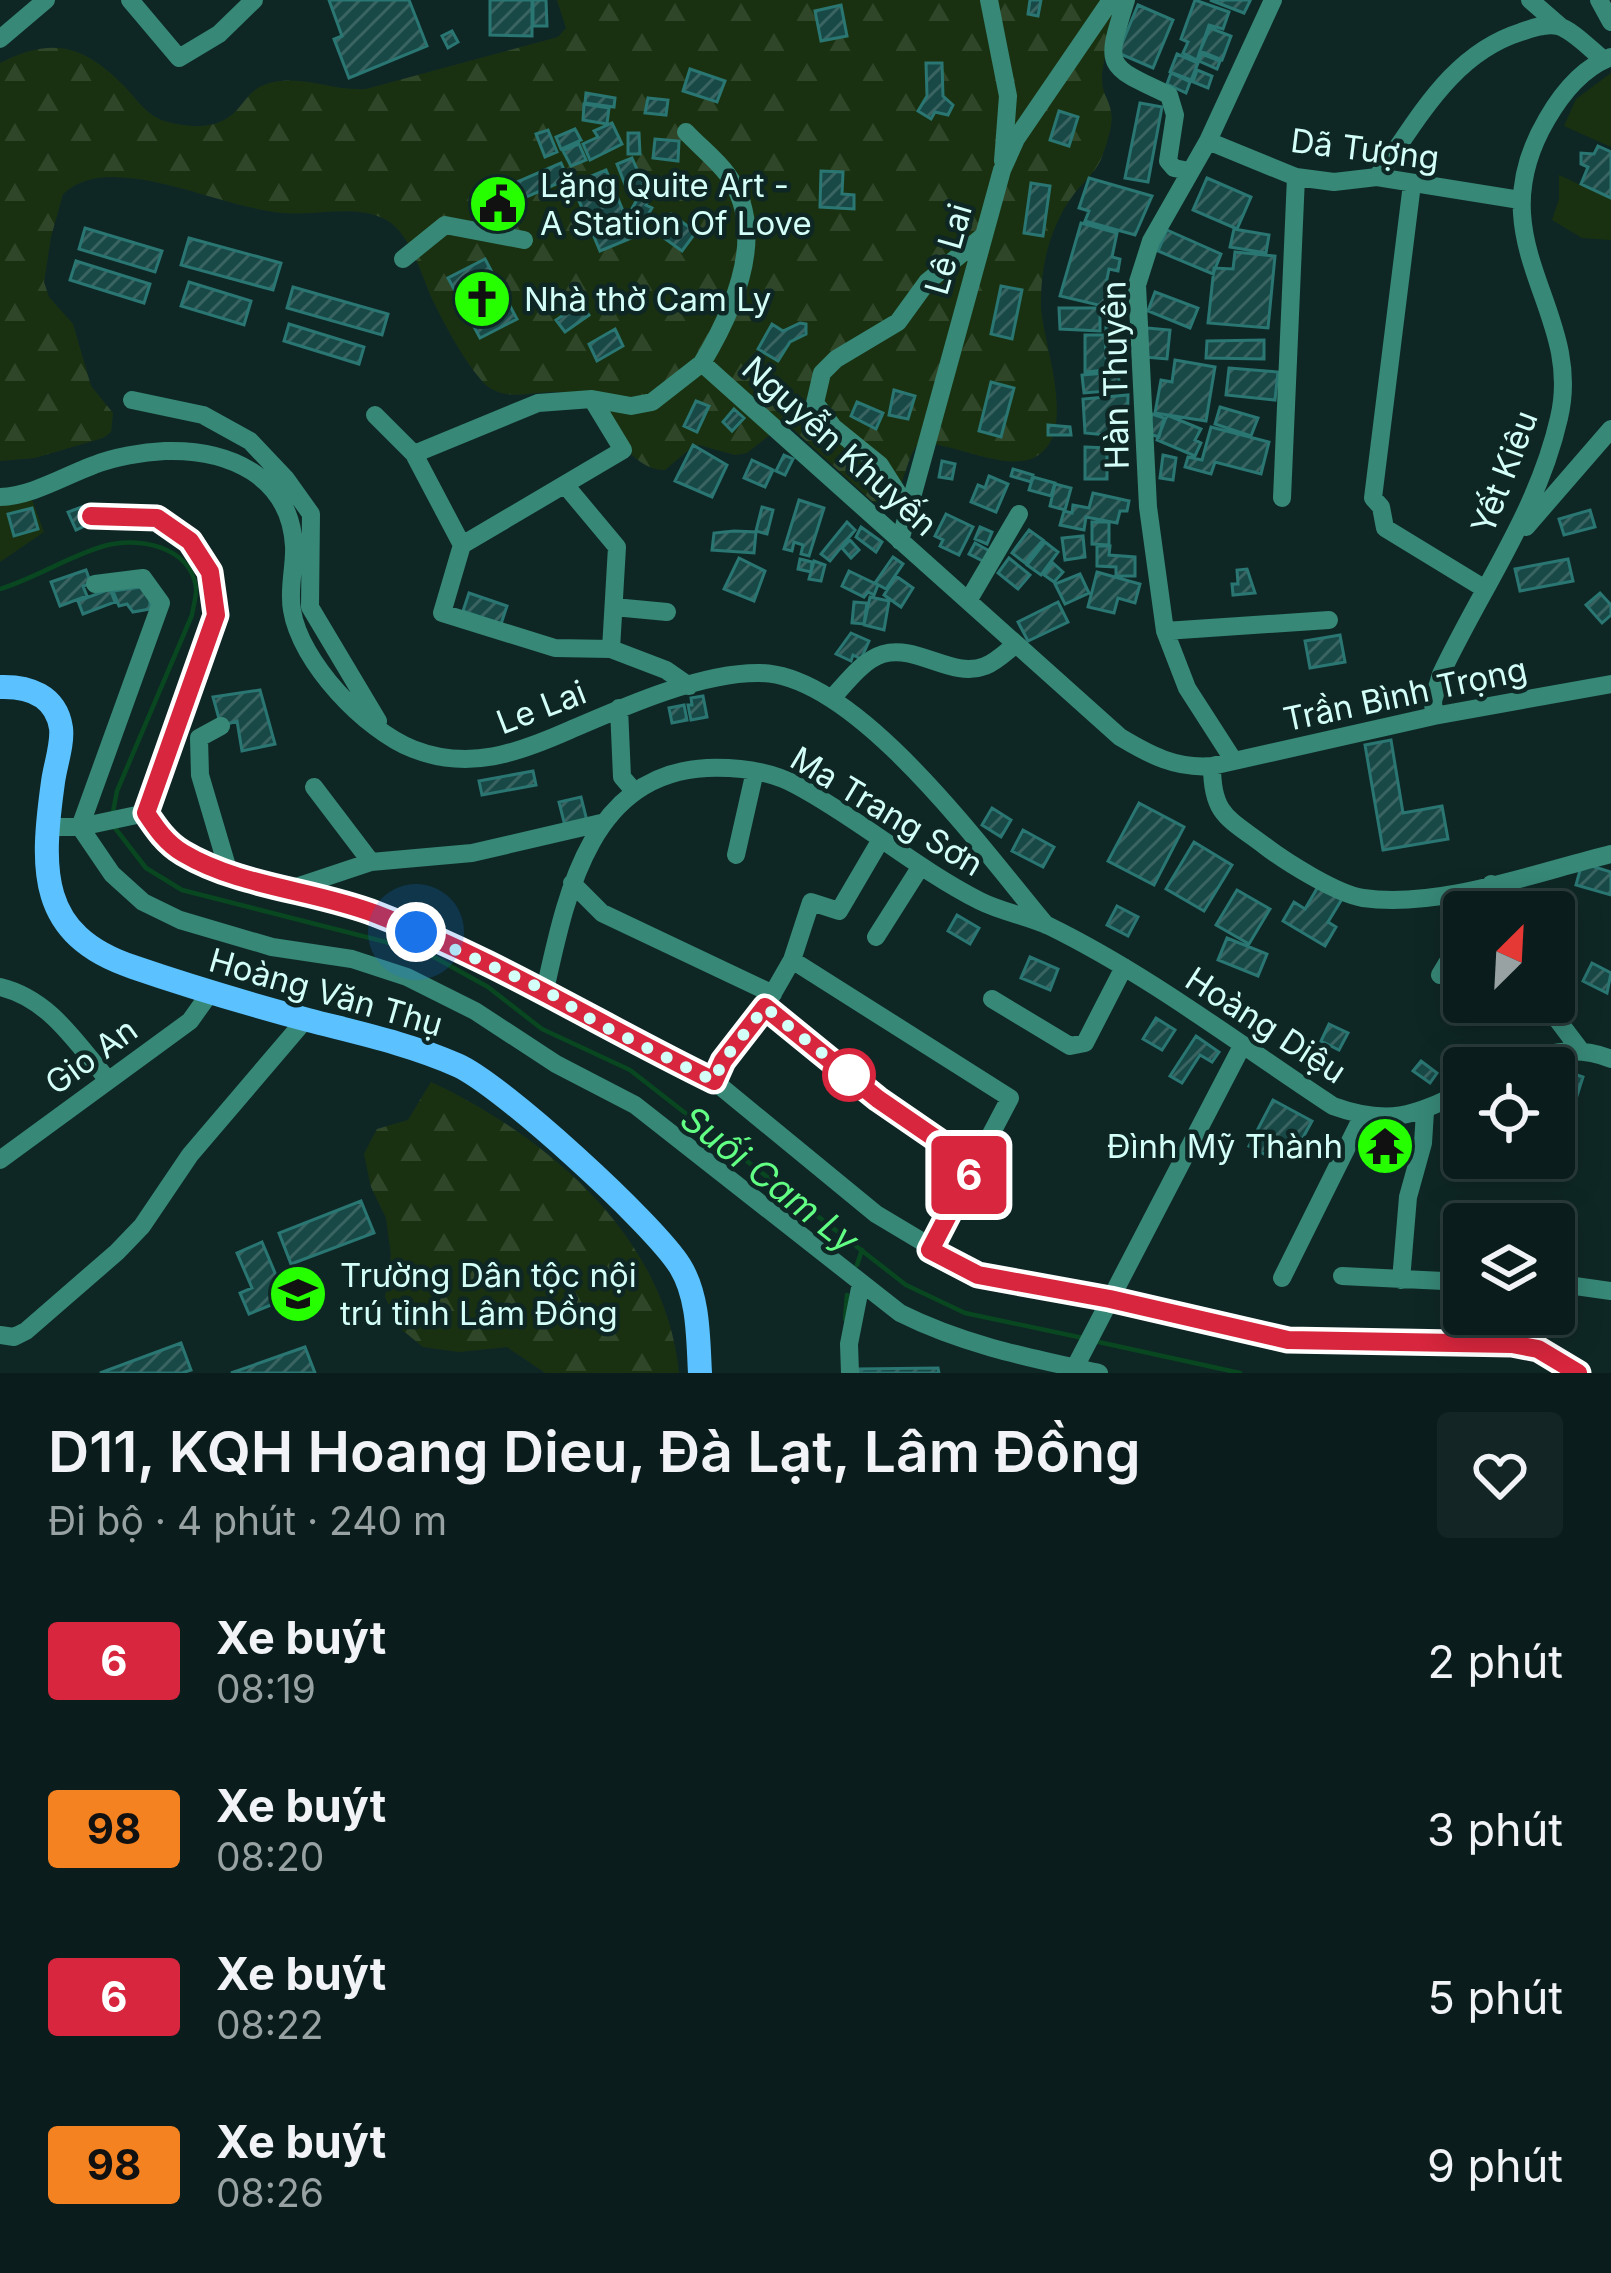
<!DOCTYPE html>
<html lang="vi">
<meta charset="utf-8">
<style>
body{margin:0;font-family:Inter,sans-serif;background:#132625;color:#f1f3f6;height:100vh;display:flex;flex-direction:column;font-size:45px;white-space:nowrap}
*{box-sizing:border-box;margin:0}
p{font-size:39px;color:#99a2a3}
.icon{flex:none;width:66px;height:66px;fill:none;stroke:currentColor;stroke-width:2;stroke-linecap:round;stroke-linejoin:round}
.map{position:relative;height:1373px;overflow:hidden}
.panel{display:flex;flex-direction:column;background:#0a1d1c;flex:1}
.panel>*{flex:none}
.badge{padding:0 24px;border-radius:9px;font-size:42px;line-height:78px}
.needle{width:78px;rotate:24deg}
.tools{position:absolute;left:1443px;top:891px;display:grid;gap:24px}
.tools a{display:grid;place-items:center;width:132px;height:132px;border-radius:12px;background:#0a1d1c;box-shadow:0 6px 30px #0003,0 0 0 3px #2a3b3b;font-size:60px}
.you{position:absolute;width:60px;height:60px;margin:-30px;border:9px solid #fff;border-radius:50%;background:#1a73e8;box-shadow:0 0 0 18px #1a73e833}
.map>.badge{position:absolute;translate:-50% -50%;box-shadow:0 0 0 6px #fff}
.round{display:grid;place-items:center;flex:none;width:126px;height:126px;border-radius:12px;background:#132625}
.head{display:flex;align-items:center;justify-content:space-between;height:204px;padding:0 48px}
h1{font-size:57px;font-weight:600;line-height:90px}
ul{padding:0;list-style:none}
li{display:flex;align-items:center;gap:36px;height:168px;padding:0 48px}
li div{flex:1}
li b{display:block;font-size:45px}
li em{font-style:normal}
li .badge{min-width:132px;font-weight:700;text-align:center}
.map>svg:first-child{display:block}
.green{fill:#1a3111}
.forest{fill:url(#forest-firs)}
.lines{fill:none;stroke-linecap:round;stroke-linejoin:round}
.stream{stroke:#084720;stroke-width:4.5}
.building{fill:url(#building-hatch);stroke:#2a7672;stroke-width:3}
.minor{stroke:#378877;stroke-width:18}
.major{stroke:#5bc1ff;stroke-width:24}
.line-casing{stroke:#fff;stroke-width:27}
.line{stroke:#d7263d;stroke-width:18}
.walk{stroke:#d4fff9;stroke-width:12;stroke-dasharray:0 21.6}
.stop-dot{fill:#fff;stroke:#d7263d;stroke-width:6}
.labels{text-anchor:middle;dominant-baseline:central;stroke-width:9;stroke-linejoin:round;paint-order:stroke}
.street-label{font-size:33px;fill:#d4fff9;stroke:#0e2725}
.poi-label{font-size:33px;fill:#d4fff9;stroke:#0e2725;text-anchor:start}
.water-label{font-size:36px;font-style:italic;fill:#62ff84;stroke:#0e2725}
</style>
<div class="map">
<svg width="1611" height="1373" viewBox="0 0 1611 1373">
<defs>
<pattern id="forest-firs" width="22" height="20" patternUnits="userSpaceOnUse" patternTransform="scale(3)"><rect width="22" height="20" fill="#1a3111"/><path d="M5 1l3.5 6h-7zM16 11l3.5 6h-7z" fill="#304629"/></pattern>
<pattern id="building-hatch" width="6" height="6" patternUnits="userSpaceOnUse" patternTransform="scale(3)"><rect width="6" height="6" fill="#194947"/><path d="M-1 1l2-2M0 6l6-6M5 7l2-2" fill="none" stroke="#3a6462"/></pattern>
</defs>
<rect width="100%" height="100%" fill="#0e2725"/>
<path class="green" d="M1611,73V147L1564,126L1576,99Z
M1559,175L1611,199V240L1582,238L1552,220L1559,199Z
M31,497L44,532L0,562V502Z"/>
<path class="forest" d="M557,0H1131C1119,24 1103,49 1102,77C1101,92 1109,99 1111,112C1114,123 1106,146 1102,157C1097,171 1083,182 1074,194C1050,226 1040,266 1041,307C1043,345 1078,431 1037,456C1009,474 950,441 919,443C903,461 907,492 883,504L872,501L793,429L781,426L747,453L735,455L699,445L691,448L665,470C629,470 611,422 585,401C554,377 509,412 482,381C463,359 447,329 434,303C422,278 413,240 391,223C363,202 316,216 283,213C226,207 171,178 113,177C93,177 78,181 63,194L51,237L44,282L49,297L73,324L91,386L113,413L111,432L103,438L35,458L0,461V63C52,37 83,44 125,87C138,101 148,117 168,122C193,128 218,130 237,110C246,100 251,90 264,85C298,72 332,92 366,89L558,37L566,28Z
M431,1082C548,1137 666,1237 679,1373H545L507,1347L459,1352L423,1347L401,1329L385,1297L391,1255L386,1218L371,1187L364,1154L377,1129L408,1120Z"/>
<g class="lines">
<path class="stream" d="M0,589C36,578 69,556 104,546C137,536 190,546 196,587C197,595 193,607 192,615L117,791L113,812
M115,828L146,868L182,890L425,952L488,987L542,1029L630,1070L906,1285L965,1313L1083,1338
M857,1265L862,1250
M845,1319L847,1295
M1094,1341L1240,1373"/>
</g>
<path class="building" d="M329,0H409L427,46L349,78L334,39L342,36Z
M490,0H532V36L490,35Z
M533,0H546L547,26H533Z
M1030,0H1041L1038,16L1028,14Z
M1195,0L1229,12L1223,29L1209,25L1197,60L1183,53L1188,42L1181,39Z
M1210,0H1248L1250,1L1244,13Z
M841,5L847,36L821,41L815,11Z
M1138,5L1173,20L1153,68L1118,53Z
M1210,28L1231,36L1222,60L1200,51Z
M452,31L458,42L448,48L442,36Z
M1177,54L1198,63L1191,80L1170,72Z
M1202,54L1220,61L1217,69L1199,61Z
M926,63H942L943,96L953,105L948,115L935,112L931,119L918,111L927,96Z
M690,69L725,81L717,102L683,91Z
M1197,70L1212,76L1208,88L1193,82Z
M1171,73L1190,82L1186,93L1167,84Z
M586,93L615,98L614,107L585,103Z
M648,98L668,100L666,115L645,113Z
M1140,103L1162,107L1148,182L1125,178Z
M584,104L609,108L607,124L583,120Z
M1059,111L1078,117L1069,146L1050,140Z
M612,123L622,144L590,160L583,144L598,137L594,131Z
M575,129L581,140L561,149L556,137Z
M548,130L557,152L545,157L536,134Z
M628,133H639L640,154H628Z
M655,139L679,141L678,161L653,158Z
M579,144L586,160L571,166L563,151Z
M1598,146L1611,152V198L1581,184L1588,167L1581,164V153L1594,154Z
M632,158L644,185L628,192L617,164Z
M561,163L568,179L489,213L482,197Z
M606,170L634,237L600,251L572,184Z
M821,171L843,172L842,194L854,195V209L820,207Z
M1089,178L1152,196L1135,235L1085,221L1089,211L1079,208Z
M1207,178L1251,197L1237,229L1193,210Z
M1031,183L1050,186L1043,236L1024,233Z
M646,184L655,189L646,205L652,208L645,220L630,212Z
M671,214L696,232L682,251L657,233Z
M1081,223L1117,233L1112,257L1120,259L1118,271L1109,269L1105,289L1115,291L1111,308L1060,296Z
M85,228L162,251L155,272L79,249Z
M1234,229L1269,235L1266,253L1230,247Z
M1167,230L1221,254L1213,274L1158,251Z
M189,238L281,263L273,290L181,265Z
M1235,252L1275,256L1268,328L1208,323L1214,268L1233,269Z
M485,259L517,319L480,338L448,278Z
M76,261L150,284L144,303L70,280Z
M189,282L251,301L244,325L181,306Z
M1001,286L1022,290L1012,339L991,334Z
M293,287L388,314L382,335L287,308Z
M1155,292L1198,308L1190,328L1148,311Z
M581,303L589,315L565,332L556,320Z
M1059,308H1100V331L1060,329Z
M1119,310V332H1106V311Z
M800,323L806,324V334L790,342L778,361L758,349L772,324L783,331Z
M289,324L364,347L359,364L284,341Z
M1147,328L1170,330L1167,359L1143,357Z
M615,329L623,346L597,361L589,344Z
M1085,335H1105L1106,358L1125,357L1126,368L1085,372Z
M1264,340V359L1206,358L1207,341Z
M1175,360L1215,367L1206,421L1155,413L1161,380L1172,382Z
M1229,368L1278,372L1275,400L1226,395Z
M1118,372L1120,390L1084,393L1082,375Z
M991,382L1014,388L1001,437L979,431Z
M894,390L915,396L908,419L889,415Z
M1128,395L1127,437L1085,433L1083,399Z
M696,401L709,406L697,432L684,426Z
M857,402L883,413L876,429L851,416Z
M1220,407L1258,418L1251,436L1215,424Z
M734,409L744,418L732,431L723,422Z
M1152,414L1164,418L1159,437L1146,433Z
M1167,415L1201,429L1195,440L1201,443L1195,456L1157,440Z
M1048,425L1070,427L1071,435H1048Z
M1211,427L1269,442L1261,474L1215,462L1211,474L1185,467L1188,457L1202,460Z
M693,445L727,465L712,497L675,481Z
M1085,447L1107,448V479H1085Z
M784,455L793,459L785,475L776,471Z
M1163,455L1176,458L1173,480L1160,478Z
M752,460L773,470L765,487L744,478Z
M942,461L955,464L952,479L939,477Z
M1013,469L1033,475L1031,482L1011,476Z
M989,476L1008,484L996,512L971,502L978,485L985,488Z
M1033,477L1055,483L1051,496L1029,490Z
M1055,484L1071,488L1065,510L1050,506Z
M1093,493L1129,501L1127,511H1120L1117,523L1086,517L1084,530L1060,525L1064,511L1072,513L1073,505L1089,508Z
M799,500L824,508L809,556L801,554L803,545L794,542L792,551L784,549Z
M82,507L89,524L76,530L68,512Z
M762,507L773,510L767,534L756,531Z
M32,508L38,529L14,536L8,514Z
M1590,510L1595,527L1564,535L1559,519Z
M946,514L973,527L959,555L940,546L943,540L935,536Z
M847,522L855,530L830,561L821,554Z
M1092,522H1109V545L1092,544Z
M861,527L882,542L876,552L856,537Z
M980,527L992,532L987,544L975,539Z
M1029,530L1043,540L1025,563L1012,553Z
M734,531L756,532L754,553L712,550L714,533Z
M1083,536L1085,557L1065,560L1062,538Z
M850,540L859,550L851,558L842,548Z
M1045,542L1058,552L1041,575L1027,565Z
M975,543L995,554L989,564L969,554Z
M1097,546H1110L1109,555L1135,557V576H1116V567L1097,566Z
M893,557L903,564L886,589L875,583Z
M739,558L765,571L754,601L724,589Z
M1009,558L1030,575L1018,589L998,573Z
M800,559L812,562L811,572L798,569Z
M1568,559L1573,581L1520,591L1515,569Z
M814,561L825,565L821,581L809,579Z
M1053,563L1063,572L1054,582L1044,575Z
M1247,569L1255,593L1233,595L1232,584H1238L1237,570Z
M86,570L91,584L83,586L87,596L60,606L51,582Z
M849,571L878,585L874,595L868,592L864,597L842,586Z
M1097,572L1140,584L1135,603L1118,598L1114,613L1088,607Z
M1080,574L1089,593L1065,604L1055,584Z
M896,576L913,588L901,607L884,595Z
M142,587L150,598V609L133,612L127,604L119,606L113,591Z
M110,589L115,602L83,614L78,601Z
M469,593L507,606L501,624L463,611Z
M1600,593L1611,605V615L1602,623L1586,605Z
M870,597L889,601L884,630L864,625Z
M854,602L867,603L864,624L852,623Z
M1058,602L1068,622L1028,641L1018,622Z
M851,633L869,641L861,659L853,655L851,661L836,654Z
M1340,635L1345,662L1310,668L1305,641Z
M260,690L275,744L242,751L237,721L221,726L213,697Z
M703,696L707,717L691,720L688,705H692L691,698Z
M684,705L687,720L672,723L669,708Z
M1391,740L1403,813L1442,806L1448,839L1383,850L1365,745Z
M533,771L536,785L482,795L479,781Z
M581,797L587,821L565,826L559,802Z
M1139,803L1184,827L1154,885L1108,861Z
M992,808L1011,820L1001,837L982,825Z
M1023,830L1054,847L1043,867L1012,851Z
M1194,842L1232,865L1204,911L1166,889Z
M1582,863L1611,872V895L1576,885Z
M1319,885L1342,899L1328,922L1336,927L1325,946L1283,921L1294,902L1305,909Z
M1237,890L1270,909L1249,944L1216,925Z
M1117,906L1138,917L1128,936L1107,925Z
M957,915L979,928L970,944L948,931Z
M1227,938L1267,954L1258,976L1218,960Z
M1030,957L1058,969L1050,990L1021,978Z
M1592,963L1611,973L1607,993L1583,981Z
M1156,1018L1175,1030L1162,1050L1143,1039Z
M1329,1024L1348,1033L1339,1050L1321,1041Z
M1196,1036L1219,1052L1212,1062L1200,1055L1182,1083L1170,1076Z
M1421,1061L1437,1073L1430,1083L1413,1071Z
M1559,1069L1583,1077L1575,1102L1554,1094Z
M1273,1100L1312,1121L1294,1154L1275,1143L1268,1156L1249,1146Z
M1377,1138L1394,1140L1392,1154L1375,1152Z
M361,1201L374,1233L291,1264L279,1233Z
M262,1242L286,1299L249,1314L240,1293L252,1288L237,1253Z
M181,1343L191,1370L182,1373H100Z
M305,1347L315,1373H231Z
M938,1368L939,1373H859L858,1369Z"/>
<g class="lines">
<path class="minor" d="M130,0L179,58L219,34L254,0
M989,0L1008,96L1003,161
M1126,0C1105,67 1104,65 1169,95L1175,115L1168,161L1174,168L1189,171
M1530,0L1560,26
M1599,0L1611,22
M0,39L46,0
M686,132C699,146 716,159 727,174C769,231 734,310 702,363
M1208,141L1296,177L1334,182L1377,177L1520,200
M1377,177C1418,120 1451,54 1521,32C1532,28 1546,23 1558,26C1573,30 1591,50 1604,60
M1412,184L1373,498L1381,507L1385,528L1485,589
M403,259L445,225L524,240
M592,399L623,450L462,545L442,613L555,648L611,649L666,670L689,686
M132,400L203,415L250,441L286,479L311,514L310,607L378,721
M375,415L414,454
M566,486L617,547L611,649
M0,497C32,496 64,476 94,465C114,457 143,452 165,451C229,449 290,476 294,546C295,567 288,589 292,610C300,662 365,730 413,749C469,771 518,753 570,730C623,707 701,672 760,673C857,674 985,853 1046,925
M1282,498L1296,177
M908,509L880,465L833,427L815,403L822,373L836,359L898,322L927,282L982,237
M91,516L157,518L190,541L210,572L216,615L146,813L164,839L183,854L229,873L374,913L545,990L597,1023L714,1081L876,1214L978,1275L1110,1299L1288,1340L1512,1344L1538,1350L1578,1373
M1526,527L1611,429
M900,541L1002,170L1016,139L1111,0
M462,545L414,454L538,403L592,399L631,406L652,402L702,363L1120,737C1150,755 1176,769 1212,766L1434,716L1611,684
M95,584L143,578L161,603L80,827L112,874L143,902L180,920L272,947L352,959L407,977L475,1011L556,1064L635,1105L900,1313C964,1345 1030,1358 1099,1373
M968,601L1019,514
M614,607L667,612
M1165,631L1329,620
M833,697C847,682 863,660 883,654C917,644 952,679 985,666C996,662 1007,651 1016,644
M619,708L622,777L634,791
M1434,716L1433,701L1441,674C1481,589 1538,511 1559,418C1585,309 1474,243 1547,119C1562,93 1582,68 1611,57
M221,726L199,738L200,775L229,873
M1234,761L1187,688L1165,631L1148,507L1137,285L1151,241L1208,141L1273,0
M1212,766C1212,815 1228,818 1265,846C1286,862 1337,894 1363,898C1440,909 1537,872 1611,854
M314,787L371,862
M47,827H80L146,813
M736,855L755,771
M572,883L602,913L773,994
M290,889L371,862L472,853L601,823
M1477,912L1491,884
M876,937L921,866
M792,960L811,902L839,911L880,841
M1440,975L1464,935
M0,987C50,999 76,1043 108,1080
M545,990C566,896 589,774 707,768C738,767 768,770 796,785C860,819 915,868 980,901C1002,912 1027,916 1049,926C1149,975 1240,1045 1333,1106C1388,1126 1414,1116 1464,1091
M992,999L1070,1046L1085,1043L1124,967
M1544,1002L1581,1051
M765,1007L878,1099L974,1165
M1509,1068C1544,1053 1574,1044 1611,1059
M714,1081L723,1061L765,1007L792,960L1010,1098L930,1250
M0,1160L190,1021L210,993
M1342,1276L1464,1282
M1282,1278L1362,1117
M1401,1280L1408,1197L1423,1143L1425,1112
M1554,1283L1611,1291
M0,1335L14,1337L26,1331L117,1252L142,1226L190,1155L306,1019
M850,1373L849,1344L861,1283
M1072,1373L1242,1046"/>
<path class="major" d="M0,687C28,686 56,695 61,728C63,744 55,766 53,782C41,869 37,935 133,967C191,987 249,1004 308,1020C358,1033 410,1044 457,1065C501,1084 654,1224 680,1266C699,1297 698,1338 700,1373"/>
</g>
<g class="lines">
<g class="line-casing">
<path id="line" d="M91,516L157,518L190,541L210,572L216,615L146,813C156,828 166,843 183,853C240,887 314,890 376,914C494,959 601,1026 714,1081L723,1061L765,1007L878,1099L974,1165L930,1250L978,1275L1110,1299L1288,1340L1512,1344L1538,1349L1578,1373"/>
</g>
<use href="#line" class="line"/>
<path class="walk" d="M416,932L545,990L597,1023L714,1081L723,1061L765,1007L849,1075"/>
</g>
<defs>
<g id="civic-disc" transform="scale(3)"><circle r="9.5" fill="#25ff00" stroke="#0e2725"/><path d="M-.6-6.5H3V-4.5H.6V-3L4-1V1h2V6H-6V1h2V-1L-.6-3ZM-1.2 2.5V6h2.4V2.5Z" fill="#111"/></g>
<g id="church-disc" transform="scale(3)"><circle r="9.5" fill="#25ff00" stroke="#0e2725"/><path d="M-1.2-6h2.4v3.5h3.3v2.4h-3.3V6h-2.4V-.1h-3.3v-2.4h3.3Z" fill="#111"/></g>
<g id="temple-disc" transform="scale(3)"><circle r="9.5" fill="#25ff00" stroke="#0e2725"/><path d="M0-6L5-2H3V0L6.5 2.5H4V6H1.5V3h-3V6H-4V2.5H-6.5L-3 0V-2H-5Z" fill="#111"/></g>
<g id="school-disc" transform="scale(3)"><circle r="9.5" fill="#25ff00" stroke="#0e2725"/><path d="M0-5L7-2L0 1L-7-2ZM-4 1L0 2.5L4 1V4Q0 6-4 4Z" fill="#111"/></g>
</defs>
<g fill-rule="evenodd">
<use href="#civic-disc" x="498" y="204"/>
<use href="#church-disc" x="482" y="299"/>
<use href="#temple-disc" x="1385" y="1146"/>
<use href="#school-disc" x="298" y="1294"/>
</g>
<circle class="stop-dot" cx="849" cy="1075" r="24"/>
<g class="labels">
<g class="street-label">
<text transform="translate(1365 149) rotate(7)">Dã Tượng</text>
<text transform="translate(948 249) rotate(-74)">Lê Lai</text>
<text transform="translate(1115 375) rotate(-91)">Hàn Thuyên</text>
<text transform="translate(840 446) rotate(42)">Nguyễn Khuyến</text>
<text transform="translate(1504 472) rotate(-69)">Yết Kiêu</text>
<text transform="translate(1405 694) rotate(-12)">Trần Bình Trọng</text>
<text transform="translate(541 707) rotate(-21)">Le Lai</text>
<text transform="translate(887 811) rotate(31)">Ma Trang Sơn</text>
<text transform="translate(326 992) rotate(16)">Hoàng Văn Thụ</text>
<text transform="translate(1266 1025) rotate(33)">Hoàng Diệu</text>
<text transform="translate(91 1056) rotate(-36)">Gio An</text>
</g>
<g class="poi-label">
<text x="540" y="185">Lặng Quite Art -<tspan x="540" dy="38">A Station Of Love</tspan></text>
<text x="524" y="299">Nhà thờ Cam Ly</text>
<text x="1343" y="1146" text-anchor="end">Đình Mỹ Thành</text>
<text x="340" y="1275">Trường Dân tộc nội<tspan x="340" dy="38">trú tỉnh Lâm Đồng</tspan></text>
</g>
<g class="water-label">
<text transform="translate(770 1179) rotate(38)">Suối Cam Ly</text>
</g>
</g>
</svg>
<div class="tools">
<a><svg class="needle" viewBox="-14 -14 28 28"><path d="M0-13l5 13h-10z" fill="#e53935"/><path d="M0 13l5-13h-10z" fill="#99a2a3"/></svg></a>
<a><svg class="icon" aria-label="locate" viewBox="0 0 24 24"><circle cx="12" cy="12" r="6"/><path d="M12 2v4M12 18v4M2 12h4M18 12h4"/></svg></a>
<a><svg class="icon" aria-label="layers" viewBox="0 0 24 24"><path d="M12 4l9 5-9 5-9-5zM3 14l9 5 9-5"/></svg></a>
</div>
<div class="you" style="left:416px;top:932px"></div>
<b class="badge" style="left:969px;top:1175px;background:#d7263d;color:#fff">6</b>
</div>
<section class="panel">
<div class="head"><div><h1>D11, KQH Hoang Dieu, Đà Lạt, Lâm Đồng</h1><p>Đi bộ · 4 phút · 240 m</p></div><a class="round"><svg class="icon" aria-label="heart" viewBox="0 0 24 24"><path d="M12 20l-8-8c-3-5 5-10 8-4 3-6 11-1 8 4z"/></svg></a></div>
<ul>
<li><span class="badge" style="background:#d7263d;color:#fff">6</span><div><b>Xe buýt</b><p>08:19</p></div><em>2 phút</em></li>
<li><span class="badge" style="background:#f58220;color:#111">98</span><div><b>Xe buýt</b><p>08:20</p></div><em>3 phút</em></li>
<li><span class="badge" style="background:#d7263d;color:#fff">6</span><div><b>Xe buýt</b><p>08:22</p></div><em>5 phút</em></li>
<li><span class="badge" style="background:#f58220;color:#111">98</span><div><b>Xe buýt</b><p>08:26</p></div><em>9 phút</em></li>
</ul>
</section>
